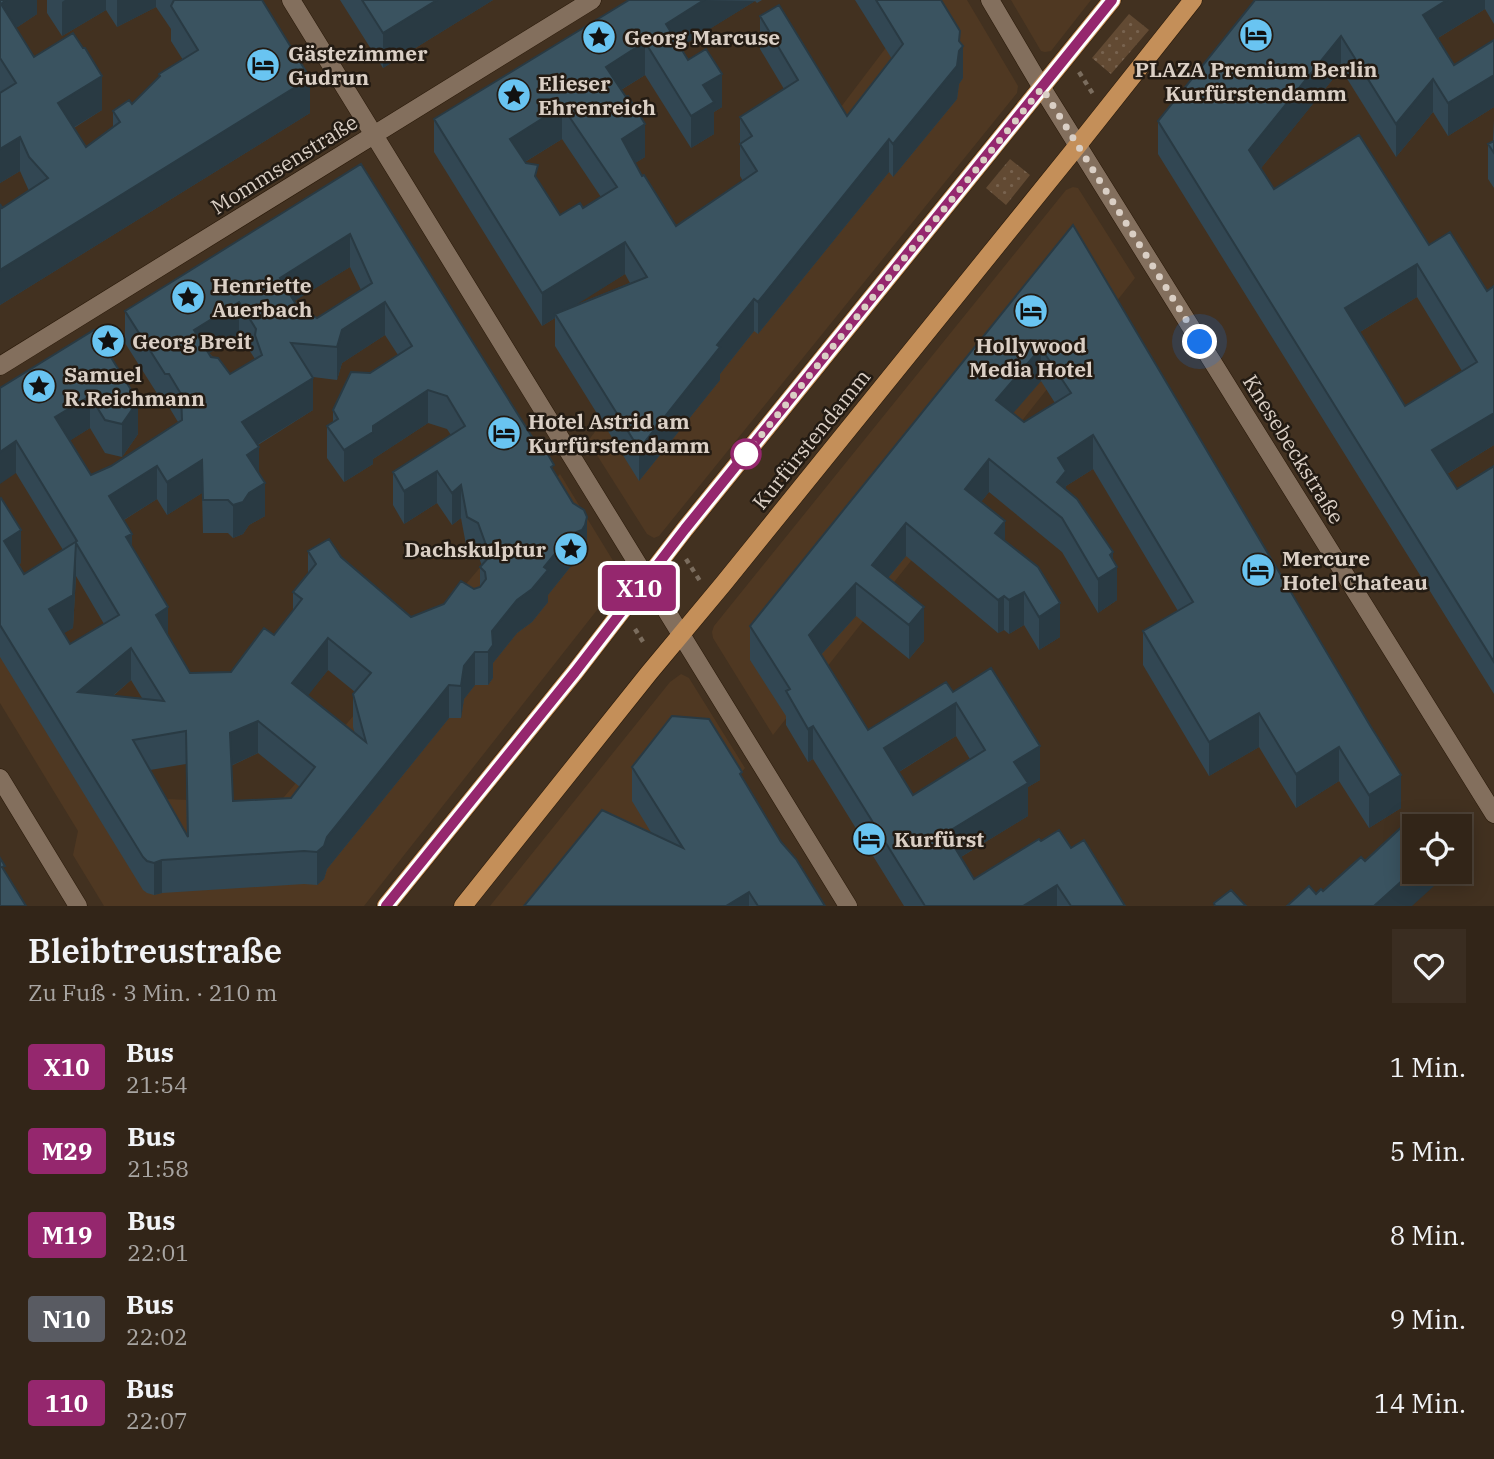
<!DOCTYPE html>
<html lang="de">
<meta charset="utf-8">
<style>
body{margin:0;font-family:"IBM Plex Serif",serif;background:#3a2d21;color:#f1f3f6;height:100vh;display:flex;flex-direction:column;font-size:26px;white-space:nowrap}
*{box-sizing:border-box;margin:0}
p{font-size:23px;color:#a8a5a2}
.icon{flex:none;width:38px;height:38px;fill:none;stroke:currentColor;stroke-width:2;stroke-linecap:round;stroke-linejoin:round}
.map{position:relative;height:906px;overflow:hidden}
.details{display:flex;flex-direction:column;background:#322518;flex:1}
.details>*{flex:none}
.badge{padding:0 14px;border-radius:5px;font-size:24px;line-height:46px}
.controls{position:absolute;left:1402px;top:814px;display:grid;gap:14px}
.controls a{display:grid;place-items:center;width:70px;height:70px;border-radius:0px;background:#322518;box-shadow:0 4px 18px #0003,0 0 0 2px #4d4237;font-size:35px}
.you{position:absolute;width:35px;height:35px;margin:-18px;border:5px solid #fff;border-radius:50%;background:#1a73e8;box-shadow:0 0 0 10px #1a73e833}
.map>.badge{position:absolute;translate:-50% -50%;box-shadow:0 0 0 4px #fff}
.round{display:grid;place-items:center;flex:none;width:74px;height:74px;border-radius:0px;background:#3a2d21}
.overview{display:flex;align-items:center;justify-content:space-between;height:119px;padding:0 28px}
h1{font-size:33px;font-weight:600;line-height:52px}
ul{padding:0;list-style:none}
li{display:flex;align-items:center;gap:21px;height:84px;padding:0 28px}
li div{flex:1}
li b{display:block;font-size:26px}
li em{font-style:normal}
li .badge{min-width:77px;font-weight:700;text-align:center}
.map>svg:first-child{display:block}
.built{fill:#4f3822}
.grass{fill:url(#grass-dots)}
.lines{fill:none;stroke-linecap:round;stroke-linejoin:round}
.minor-casing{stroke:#281808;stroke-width:19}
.major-casing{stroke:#281808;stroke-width:19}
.path{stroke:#7b6d5e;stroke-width:4.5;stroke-dasharray:5 5;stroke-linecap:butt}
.minor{stroke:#836f5d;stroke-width:18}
.major{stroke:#c48f59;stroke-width:18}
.wall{fill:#324753;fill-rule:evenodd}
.shaded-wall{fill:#293a43}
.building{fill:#3a5360;stroke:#293a43;stroke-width:2;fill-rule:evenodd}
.line-casing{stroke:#fff;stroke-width:16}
.line{stroke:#95276e;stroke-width:10}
.walk{stroke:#dacfc5;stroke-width:7;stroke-dasharray:0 12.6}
.stop-dot{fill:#fff;stroke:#95276e;stroke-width:3.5}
.labels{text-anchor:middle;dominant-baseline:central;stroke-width:5;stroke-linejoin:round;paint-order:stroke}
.poi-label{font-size:21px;font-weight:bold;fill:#dacfc5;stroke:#231b13;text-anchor:start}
.street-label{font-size:21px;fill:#dacfc5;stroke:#231b13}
</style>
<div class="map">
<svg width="1494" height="906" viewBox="0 0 1494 906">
<defs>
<pattern id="grass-dots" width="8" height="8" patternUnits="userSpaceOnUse" patternTransform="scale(1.75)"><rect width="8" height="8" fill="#624a33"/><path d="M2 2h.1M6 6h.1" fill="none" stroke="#78634f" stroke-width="1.8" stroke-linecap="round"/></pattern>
</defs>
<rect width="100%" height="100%" fill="#423120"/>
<path class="built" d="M871,0H967L1018,86L1017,93L659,536L654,538L647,534L588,441L894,37Z
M1011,0H1091L1051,51L1045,52L1041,51Z
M1073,187L1078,188L1135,278L773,735L713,638L712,632L714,626L1066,190Z
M560,474L623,577L364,906H104L73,855L78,831L0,703V540L166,799L278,804Z
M681,674L689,678L745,768L634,906H490L670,682Z"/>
<path class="grass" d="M1129,14L1149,30L1111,74L1092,58Z
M1010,159L1030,175L1006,205L986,188Z"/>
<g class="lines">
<g class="minor-casing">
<path id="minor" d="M291,0L848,906
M990,0L1042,88L1494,814
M0,366L592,0
M0,778L78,906"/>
</g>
<g class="major-casing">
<path id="major" d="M386,906L575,672L685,529L1112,0
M463,906L649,673L724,583L1078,145L1193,0"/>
</g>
<path class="path" d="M1079,72L1093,94
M686,559L700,581
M635,629L645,645"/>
<use href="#minor" class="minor"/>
<use href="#major" class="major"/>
</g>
<path class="wall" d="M0,0H37V14L16,28L34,57L102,110L74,128L86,147L113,127V111L132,104L159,77V74L183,60L171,41V29L156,7L117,27L106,10L62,36L47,13V0H262L310,113L0,305V204L2,208L29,191L20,171L0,183Z
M340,0H493L383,68Z
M629,0H762L757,3L755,1L680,47L722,107L714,112V134L691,148L645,75L621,90L645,157L635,163L642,176L676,226L743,181L740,176V117L784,89L760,49V16L847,116L892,59L855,0H941L960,42L963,78L959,84L957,99L893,177L889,172L758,334L754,331L720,374V380L639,481L555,346V318L542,326L434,152V119ZM562,139L601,197L583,208L560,215L525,162ZM625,274L630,283L573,306Z
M1255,0H1494V24L1485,9L1438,38L1454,65L1494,40V107L1448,136L1433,112L1396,157L1341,69L1261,168L1274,189L1429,245L1487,291L1494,445L1447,474L1457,489L1494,466V694L1158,154V121ZM1417,297L1462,371L1405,406L1360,332Z
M1494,120V188L1488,179V144L1493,141Z
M361,164L554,472L587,550L585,558L582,563L571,566L548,595V602L532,622L517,633L493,663V678L488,685H475L464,699L461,718H449L327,869L324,879L317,885L304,884L162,893L154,895L147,893L143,890L0,657V499L21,563L19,564L24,574L63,550L16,473L0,388L94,330L138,434L122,457L105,453L90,428L69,441L91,475L111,466L178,422L169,407L165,406L125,343V311ZM350,267L361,290L317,318L300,311L294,301ZM239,334L255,359L230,374L209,353ZM385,335L398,355L370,373L333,410V422L327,426V458L344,482L373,464V459L428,423L447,429L451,435L393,472V505L404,524L437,503L452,525L461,518L467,550L478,555L482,566L480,567V587L474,589L444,604L411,617L341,557L308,551V574L293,592V611L274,635L231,672L190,673L168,636L132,547L124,520L157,499L167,515L202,493L203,533H228L233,538L243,534L249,525L265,516L259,474L258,445L313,410V377L337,380L342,363ZM76,576L104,624L70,644L63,633L73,628ZM328,670L355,692L353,694V727L355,734L307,696ZM131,680L142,698L113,696ZM258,753L300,787L291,798L233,801L231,766ZM186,764L187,836L150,770Z
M1073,225L1401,808L1369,828L1339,781L1296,808L1259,747L1209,776L1143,665V631L1178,611L1093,469L1066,486V490L1113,560L1117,600L1098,613L1062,552L989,492L981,502L1060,637L1039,650L1024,625L1009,634L1004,630L998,633L906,556L888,578L924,641L909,659L856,616L821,655L868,730L953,692L1040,780L1028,787V816L961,857L974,879L1041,841L1071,848L1125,906H904L813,759L808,762L786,725V716L750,660V626ZM1041,381L1055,403L1024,422L1013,413ZM956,736L970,759L913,795L899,772Z
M632,767L742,777L781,842L825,906H524L652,834L632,801Z"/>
<path class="shaded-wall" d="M6,0H37V14L1,38V4Z
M65,0H106V10L62,36V2Z
M117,0H156V7L117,27Z
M437,0H493L383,68V33Z
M704,0L755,1L666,56V24Z
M1447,0H1485V9L1423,47V15Z
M960,31V49L963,46V78L959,84L957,99L893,177V144Z
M1341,36V69L1249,183V150Z
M645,42V75L606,99V67Z
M722,74V107L714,112V134L691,148V116L703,85Z
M1494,75V107L1448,136V103Z
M102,76V110L58,137V103Z
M310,78V113L0,305V270Z
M1433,79V112L1396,157V124Z
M562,106V139L510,171V139Z
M645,124V157L622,171V139Z
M20,137V171L0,183V149Z
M889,139V172L758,334V302Z
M350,234V267L280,310V278Z
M625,242V274L557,317L555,314V318L542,326V293Z
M1417,264V297L1345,341V308Z
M754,299V331L720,374V380L639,481V449L717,345Z
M239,302V334L194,363V330Z
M385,302V335L342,363L337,380V347L342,330Z
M1041,348V381L996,433V400Z
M313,378V410L242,454V422Z
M428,390V423L373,459V464L344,482V450L373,426Z
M90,396V428L55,450V417Z
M138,401V434L122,457V424Z
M1494,413V445L1432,483V450Z
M1093,435V469L1066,486V504L1057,514L1058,458Z
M16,441V473L0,484V452Z
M259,447V479L247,455Z
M989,459V492L965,522V489Z
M202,460V493L167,515V482Z
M157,466V499L109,529V496Z
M437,471V503L404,524V491Z
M265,483V516L249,525L243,534L233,538V505L249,493Z
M461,485V518L452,525V493Z
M587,517V550L585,558L582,563L571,566L548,595V602L532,622L517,633L493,663V678L488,685V652L492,631L571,534Z
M1005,521V554L995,533Z
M906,523V556L873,596L872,565Z
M21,530V563L4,573V541Z
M132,534V566L126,537Z
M76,543V576L73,628L49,642V609Z
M1113,552V570L1117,567V600L1098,613V579L1110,555Z
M856,583V616L809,668V635Z
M1024,592V625L1009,634V600Z
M1004,596V630L998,633V600Z
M1060,603V637L1039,650V617Z
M168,607V640L156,615Z
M924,607V641L909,659V625Z
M328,638V670L292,716V683Z
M131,648V680L78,725V692Z
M475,652V685L464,699L461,718V686L464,666Z
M449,685V718L327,869L324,879L317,885V852L327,837Z
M956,703V736L884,781V748Z
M1259,713V747L1209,776V742Z
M258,721V753L230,766V733Z
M813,726V759L808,762V729Z
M1040,746V780L1028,787V816L946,866V833L1014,762Z
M1339,747V781L1296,808V774Z
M1401,775V808L1369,828V795Z
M162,860V893L154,895V863Z
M1414,870V872H1434V886L1412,906H1374Z
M1057,885V906H1023Z
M749,892V906H726Z"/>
<path class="building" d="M0,0H6L1,4L34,57L73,33L83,48H85L102,76L58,103L86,147L120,122L113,111L129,100L132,104L160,76L159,74L198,50L171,6L174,0H262L310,78L0,270V204L2,208L48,178L29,157L20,137L0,149V93L16,83L0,58Z
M362,0H437L383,33Z
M629,0H704L666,24L688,60L706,49L722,74L703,85L714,102L691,116L645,42L606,67L626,97L628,96L645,124L622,139L642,176L644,175L676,226L757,171L740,144L752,136L740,117L798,80L760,16L779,5L847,116L903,44L876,0H941L960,31L959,41L963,46L959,51L957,66L893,144L889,139L758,302L754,299L717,345L720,347L639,449L555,314L647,277L625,242L542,293L434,119ZM562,106L617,187L583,208L580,203L560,215L535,176L538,165L526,163L510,139Z
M1255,0H1447L1423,15L1454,65L1494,40V75L1448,103L1433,79L1396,124L1341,36L1249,150L1274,189L1359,135L1429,245L1450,232L1487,291L1494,286V413L1432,450L1457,489L1494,466V662L1158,121ZM1417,264L1477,362L1405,406L1345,308Z
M1494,141V153L1488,144Z
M361,164L539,448L543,446L554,465L551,467L573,503L584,510L587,517L585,525L582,530L571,534L544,567L548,570L532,589L517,600L492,631L493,645L488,652H475L464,666L461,686L449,685L327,837L324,846L317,852L304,851L162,860L154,863L147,861L143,857L0,625V499L1,498L21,530L4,541L24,574L77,541L16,441L0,452V388L94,330L138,401L122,424L105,420L90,396L55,417L91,475L111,466L182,420L181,394L169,374H165L125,311ZM350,234L372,283L317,318L308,313L300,311L280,278ZM239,302L256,329L255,335L262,355L230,374L218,358L211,357L194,330ZM385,302L412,346L370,373L351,372L333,410L338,419L327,426L344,450L373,432V426L428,390L447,396L465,426L393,472L404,491L437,471L452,493L461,485L467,517L478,523L490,556L480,567L485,572L486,579L480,587L474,589L461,581L444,604L411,617L341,557L329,539L308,551L316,564L293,592L302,599L274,635L264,628L231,672L190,673L156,615L168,607L126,537L132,534L109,496L157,466L167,482L202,460L203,500H228L233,505L243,502L249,493L265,483L247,455L259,447L242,422L313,378L291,343L337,347L342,330ZM76,543L119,615L70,644L49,609L73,595ZM328,638L371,673L353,694L366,742L292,683ZM131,648L164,701L78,692ZM258,721L315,767L291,798L233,801L230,733ZM186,731L188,837L133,740Z
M1073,225L1371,727L1401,775L1369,795L1339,747L1296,774L1259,713L1209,742L1143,631L1193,602L1093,435L1058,458L1066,471L1057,482L1077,499L1113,552L1110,555L1117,567L1098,579L1062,518L989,459L965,489L1005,521L995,533L1038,567L1060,603L1039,617L1024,592L1009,600L1004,596L998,600L906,523L872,565L924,607L909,625L856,583L809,635L868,730L946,682L953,692L991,668L1040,746L1014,762L1028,783L946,833L974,879L1039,839L1041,841L1059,830L1071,848L1084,840L1125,906H1071L1057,885L1023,906H925L813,726L808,729L786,691L790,689L750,626ZM1041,348L1071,393L1024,422L996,400ZM956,703L985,750L913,795L884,748Z
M672,716L709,719L742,772L740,774L781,842L796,859L825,906H758L749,892L726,906H524L602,810L683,848L632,767Z
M1407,822L1414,830V870L1374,906H1287L1309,886L1316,894L1321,889L1323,891L1361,857L1365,861Z
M0,858L5,866L2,867L26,906H0Z
M1231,890L1246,906H1215L1214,903Z"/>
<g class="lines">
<g class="line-casing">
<path id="line" d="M386,906L575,672L685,529L1112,0"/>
</g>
<use href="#line" class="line"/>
<path class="walk" d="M746,454L1042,88L1200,342"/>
</g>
<defs>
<g id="hotel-disc" transform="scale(1.75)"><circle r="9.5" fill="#69c4f1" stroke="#231b13"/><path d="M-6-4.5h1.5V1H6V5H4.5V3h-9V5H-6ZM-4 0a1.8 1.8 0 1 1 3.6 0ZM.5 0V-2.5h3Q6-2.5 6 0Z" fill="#111"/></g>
<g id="sight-disc" transform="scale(1.75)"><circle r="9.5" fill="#69c4f1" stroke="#231b13"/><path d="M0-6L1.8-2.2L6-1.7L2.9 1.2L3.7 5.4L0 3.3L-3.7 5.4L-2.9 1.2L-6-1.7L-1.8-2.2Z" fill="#111"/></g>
</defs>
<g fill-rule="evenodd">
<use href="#hotel-disc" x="1256" y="35"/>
<use href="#sight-disc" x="599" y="37"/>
<use href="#hotel-disc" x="263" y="65"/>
<use href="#sight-disc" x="514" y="95"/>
<use href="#sight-disc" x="188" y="297"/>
<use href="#hotel-disc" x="1031" y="311"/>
<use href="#sight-disc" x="108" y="341"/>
<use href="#sight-disc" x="39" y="386"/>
<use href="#hotel-disc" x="504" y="433"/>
<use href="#sight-disc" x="571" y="549"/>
<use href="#hotel-disc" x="1258" y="570"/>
<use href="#hotel-disc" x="869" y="839"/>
</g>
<circle class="stop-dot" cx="746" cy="454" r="14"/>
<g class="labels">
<g class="poi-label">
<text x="624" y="37">Georg Marcuse</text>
<text x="288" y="53">Gästezimmer<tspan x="288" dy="24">Gudrun</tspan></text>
<text x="1256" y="69" text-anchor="middle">PLAZA Premium Berlin<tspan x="1256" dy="24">Kurfürstendamm</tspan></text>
<text x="538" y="83">Elieser<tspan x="538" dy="24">Ehrenreich</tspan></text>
<text x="212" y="285">Henriette<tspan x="212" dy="24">Auerbach</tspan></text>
<text x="132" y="341">Georg Breit</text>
<text x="1031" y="345" text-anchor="middle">Hollywood<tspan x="1031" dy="24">Media Hotel</tspan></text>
<text x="64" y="374">Samuel<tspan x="64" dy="24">R.Reichmann</tspan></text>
<text x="528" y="421">Hotel Astrid am<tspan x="528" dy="24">Kurfürstendamm</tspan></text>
<text x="546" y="549" text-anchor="end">Dachskulptur</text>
<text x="1282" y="558">Mercure<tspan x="1282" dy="24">Hotel Chateau</tspan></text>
<text x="894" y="839">Kurfürst</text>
</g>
<g class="street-label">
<text transform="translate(284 164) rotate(-32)">Mommsenstraße</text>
<text transform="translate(811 439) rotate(-51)">Kurfürstendamm</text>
<text transform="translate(1294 449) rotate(58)">Knesebeckstraße</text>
</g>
</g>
</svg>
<div class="controls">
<a><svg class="icon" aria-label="locate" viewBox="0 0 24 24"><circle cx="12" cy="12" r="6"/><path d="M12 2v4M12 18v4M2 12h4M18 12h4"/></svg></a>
</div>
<div class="you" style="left:1200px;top:342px"></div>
<b class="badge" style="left:639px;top:588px;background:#95276e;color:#fff">X10</b>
</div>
<section class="details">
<div class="overview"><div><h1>Bleibtreustraße</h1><p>Zu Fuß · 3 Min. · 210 m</p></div><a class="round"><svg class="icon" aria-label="heart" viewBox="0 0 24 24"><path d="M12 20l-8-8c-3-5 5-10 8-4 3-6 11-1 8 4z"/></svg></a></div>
<ul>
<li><span class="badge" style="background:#95276e;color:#fff">X10</span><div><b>Bus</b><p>21:54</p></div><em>1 Min.</em></li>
<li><span class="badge" style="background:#95276e;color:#fff">M29</span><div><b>Bus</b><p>21:58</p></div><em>5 Min.</em></li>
<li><span class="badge" style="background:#95276e;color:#fff">M19</span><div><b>Bus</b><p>22:01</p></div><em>8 Min.</em></li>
<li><span class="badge" style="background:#595b62;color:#fff">N10</span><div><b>Bus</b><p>22:02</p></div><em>9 Min.</em></li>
<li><span class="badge" style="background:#95276e;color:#fff">110</span><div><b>Bus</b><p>22:07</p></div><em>14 Min.</em></li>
</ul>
</section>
